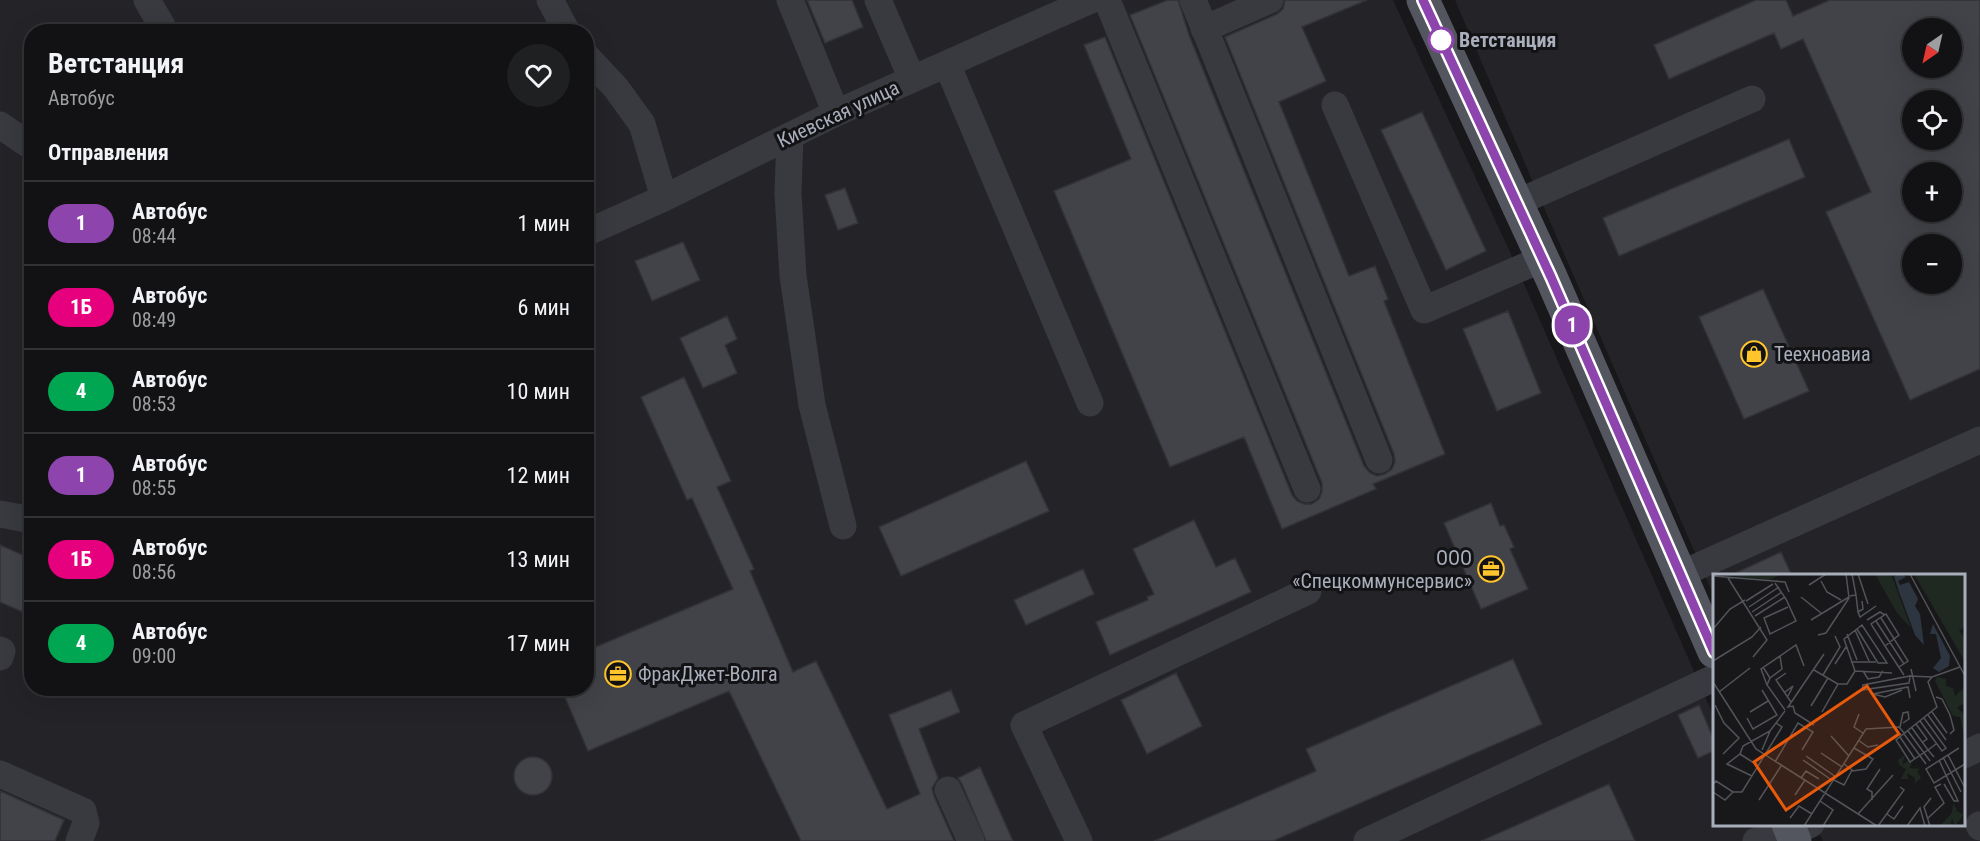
<!DOCTYPE html>
<html lang="ru">
<meta charset="utf-8">
<style>
body{margin:0;font-family:"Roboto Condensed",sans-serif;background:#1f2022;color:#f1f3f6;height:100vh;display:flex;flex-direction:column;font-size:22px;white-space:nowrap}
*{box-sizing:border-box;margin:0}
p{font-size:20px;color:#9c9ea0}
.icon{flex:none;width:33px;height:33px;fill:none;stroke:currentColor;stroke-width:2;stroke-linecap:round;stroke-linejoin:round}
.map{position:relative;flex:1;overflow:hidden}
.details{position:absolute;left:24px;top:24px;width:570px;height:672px;display:flex;flex-direction:column;background:#121214;border-radius:24px;box-shadow:0 6px 24px #0002,0 0 0 2px #313234}
.details>*{flex:none}
.badge{padding:0 12px;border-radius:20px;font-size:21px;line-height:39px}
.needle{width:39px;rotate:214deg}
.tools{position:absolute;left:1902px;top:18px;display:grid;gap:12px}
.tools a{display:grid;place-items:center;width:60px;height:60px;border-radius:50%;background:#121214;box-shadow:0 6px 24px #0002,0 0 0 2px #313234;font-size:30px}
.map>.badge{position:absolute;translate:-50% -50%;box-shadow:0 0 0 3px #fff}
h2{padding:0 24px;font-size:22px;line-height:54px}
.round{display:grid;place-items:center;flex:none;width:63px;height:63px;border-radius:32px;background:#1f2022}
.summary{display:flex;align-items:center;justify-content:space-between;height:102px;padding:0 24px}
h1{font-size:28px;font-weight:700;line-height:45px}
ul{padding:0;list-style:none}
li{display:flex;align-items:center;gap:18px;height:84px;padding:0 24px;border-top:2px solid #313234}
li div{flex:1}
li b{display:block;font-size:22px}
li em{font-style:normal}
li .badge{min-width:66px;font-weight:700;text-align:center}
.map>svg:first-child{display:block}
.built{fill:#242428;fill-rule:evenodd}
.building{fill:#424348;stroke:#323237;stroke-width:1.5;fill-rule:evenodd}
.lines{fill:none;stroke-linecap:round;stroke-linejoin:round}
.minor{stroke:#393940;stroke-width:27}
.major{stroke:#54565f;stroke-width:33}
.line-casing{stroke:#fff;stroke-width:14}
.line{stroke:#8e44ad;stroke-width:9}
.stop-dot{fill:#fff;stroke:#8e44ad;stroke-width:3}
.labels{text-anchor:middle;dominant-baseline:central;stroke-width:6;stroke-linejoin:round;paint-order:stroke}
.stop-label{font-size:20px;font-weight:bold;fill:#a9aebb;stroke:#131316;text-anchor:start}
.street-label{font-size:20px;fill:#a9aebb;stroke:#131316}
.poi-label{font-size:20px;fill:#a9aebb;stroke:#131316;text-anchor:start}
.inset-road{fill:none;stroke:#52545a;stroke-width:1.5}
.view{fill:#e8590c;fill-opacity:0.15;stroke:#e8590c;stroke-width:3}
.inset-edge{fill:none;stroke:#a9aebb;stroke-width:3}
</style>
<div class="map">
<svg width="1980" height="841" viewBox="0 0 1980 841">
<rect width="100%" height="100%" fill="#18181a"/>
<path class="built" d="M0,0H1393L1510,252L1714,717V824L1762,825L1770,841H0ZM32,32H586V688H32Z
M1455,0H1980V841H1823L1815,825L1964,824V576H1714V596L1544,208ZM1912,28H1952V68H1912ZM1912,100H1952V140H1912ZM1912,172H1952V212H1912ZM1912,244H1952V284H1912Z"/>
<path class="building" d="M807,0H852L863,27L825,43Z
M1168,0H1178L1189,35L1364,466L1370,473L1377,476L1385,474L1392,469L1395,462L1394,454L1225,37L1277,14L1283,9L1285,0H1367L1302,27L1326,81L1279,102L1349,276L1375,266L1388,299L1384,301L1445,454L1373,484L1376,489L1282,529L1244,437L1170,467L1054,191L1131,159L1084,45L1105,37L1292,495L1297,501L1304,504H1312L1319,499L1322,492V483L1130,15Z
M1756,0H1786L1793,16L1830,0H1980V369L1910,400L1826,212L1871,192L1803,39L1781,49L1774,33L1669,79L1654,45ZM1912,28H1952V68H1912ZM1912,100H1952V140H1912ZM1912,172H1952V212H1912ZM1912,244H1952V284H1912Z
M1422,112L1486,251L1446,270L1381,130Z
M1789,139L1805,177L1619,256L1603,218Z
M845,188L858,223L838,230L825,195Z
M683,242L700,280L652,301L635,261Z
M1763,289L1809,391L1744,419L1699,317Z
M1508,311L1541,393L1497,411L1463,329Z
M727,316L737,339L725,345L737,373L703,388L680,338Z
M684,377L731,481L717,487L754,569L750,571L793,672L816,661L887,809L920,794L889,715L951,690L960,712L919,729L938,778L932,788L934,796L954,841H801L729,691L588,751L561,688H586V651L733,589L692,498L687,500L641,397Z
M1026,461L1049,511L901,576L879,527Z
M1491,503L1500,526L1504,525L1514,547L1510,549L1528,589L1481,609L1444,523Z
M1194,520L1216,567L1235,558L1251,592L1110,655L1096,622L1148,600L1147,597L1154,594L1133,549Z
M0,545L32,559V616L0,602Z
M1781,552L1792,576H1729Z
M1083,569L1094,594L1026,625L1014,600Z
M1513,659L1542,724L1273,841H1154L1316,771L1306,749Z
M1176,673L1202,726L1147,754L1121,700Z
M1699,705L1714,740V751L1698,758L1678,715Z
M514 776a19 19 0 1 1 38 0a19 19 0 1 1-38 0Z
M980,767L1013,841H986L962,784L958,778Z
M1609,784L1635,841H1481Z
M0,791L64,820L55,841H0Z"/>
<g class="lines">
<path class="minor" d="M147,0L162,26V32
M550,0L567,32
M790,0L836,113
M878,0L912,79
M1107,0L1307,489
M1193,0L1379,460
M1204,29L1270,0
M586,56L616,88L642,124L664,198
M947,64L1090,403
M1335,105L1424,310L1542,259
M0,125L32,147
M790,136L788,193L793,276L812,405L843,526
M1516,203L1752,99
M586,233L664,198L836,113L1091,0
M0,514L32,520
M1681,574L1980,440
M0,650L2,651L0,657
M1964,755L1980,747
M0,774L83,811L86,823L79,841
M948,790L971,841
M1979,825L1980,827
M1079,841L1024,725L1308,591
M1367,841L1714,678
M1756,841L1765,837L1792,833L1811,824"/>
<path class="major" d="M1423,0L1551,277L1714,652
M1788,824L1795,841"/>
</g>
<g class="lines">
<g class="line-casing">
<path id="line" d="M1423,0L1551,277L1714,652"/>
</g>
<use href="#line" class="line"/>
</g>
<defs>
<g id="shop-ring" transform="scale(1.35)"><circle r="9.5" fill="#131316" stroke="#ffc52b" stroke-width="1.5"/><path d="M-5-2.5h2.3a2.7 3.5 0 0 1 5.4 0H5L5.5 6h-11ZM-1.5-2.5h3a1.5 2.3 0 0 0-3 0Z" fill="#ffc52b"/></g>
<g id="office-ring" transform="scale(1.35)"><circle r="9.5" fill="#131316" stroke="#ffc52b" stroke-width="1.5"/><path d="M-6-3h4V-5.5h4V-3h4V5H-6ZM-1-4.5V-3h2v-1.5ZM-6 0V1H6V0Z" fill="#ffc52b"/></g>
</defs>
<g fill-rule="evenodd">
<use href="#shop-ring" x="1754" y="354"/>
<use href="#office-ring" x="1491" y="569"/>
<use href="#office-ring" x="618" y="674"/>
</g>
<circle class="stop-dot" cx="1441" cy="40" r="12"/>
<g class="labels">
<g class="stop-label">
<text x="1459" y="40">Ветстанция</text>
</g>
<g class="street-label">
<text transform="translate(838 114) rotate(-25)">Киевская улица</text>
</g>
<g class="poi-label">
<text x="1774" y="354">Теехноавиа</text>
<text x="1472" y="558" text-anchor="end">ООО<tspan x="1472" dy="23">«Спецкоммунсервис»</tspan></text>
<text x="638" y="674">ФракДжет-Волга</text>
</g>
</g>
<g transform="translate(1713 574)">
<rect width="252" height="252" fill="#18181a"/>
<path d="M0,0H68L57,6ZM162,0H178L198,54L184,39ZM201,0H252V52L246,57L252,64L251,86ZM224,103L233,105V112L240,114L242,122L252,113L251,129L244,134L251,140L252,165L247,143L240,142L222,107ZM192,181L189,191L195,187L199,189L196,194L207,195L204,197L208,204L202,209V204L194,199L195,205H188L193,195L186,191L185,186ZM240,230L244,235L241,241L244,237L250,241L242,252L239,244L237,252H227L239,239Z" fill="#1f2921"/>
<path d="M189,0L193,3L185,7L187,11L196,8L205,25L202,32L207,40L211,71L202,61L185,15L181,2ZM220,50L237,82L236,92L226,98L220,94L228,84L223,60H217Z" fill="#2d3640"/>
<path class="inset-road" d="M145,0L155,30M197,0L252,102M0,2L72,8L76,18M15,4L54,66L40,83M108,7L114,18L128,26M62,9L73,25L83,47L57,60L51,44L75,33M96,11L113,0M143,21L145,38L150,35L149,27M137,22L143,21L139,0M88,23L108,39M33,27L60,10M36,33L66,13M39,38L69,18M145,38L147,43L163,32M42,42L72,23M168,44L195,87L186,93M98,46L136,23M154,46L167,38L172,41M163,47L191,90M0,55L17,35L32,26M144,55L165,89H174L149,51L131,65L142,97L179,99M142,56L156,87M134,60L144,86M105,61L113,59L136,24L133,0M172,72L186,61L173,40L158,50L172,72L191,101M0,87L39,63L48,53M138,88H163M122,90L133,73M50,93L57,104L54,111M198,95L203,117M101,96L125,110L109,138M150,97L155,105L166,103L170,97M73,99L63,106L78,128M110,101L127,73L122,62M196,102L219,103L247,93M197,102L196,109L149,116L150,111ZM219,103L215,108L224,133L183,166L197,188L215,176L221,183M57,104L69,95L67,82M0,108L43,175L164,252M125,110H134L142,97M6,118L37,94M72,118L80,112L75,122M160,120L195,113L197,124M160,120L172,123L189,116M223,123L229,125L237,141L241,156L237,160M2,131L11,149L26,164L10,180M98,132L115,104M72,136L54,111L48,95L83,71L91,92M37,138L55,127M219,138L234,159M146,140L141,153L150,159M215,141L233,166M34,144L40,155L64,141L49,116M207,147L229,177L233,174L211,144M203,150L214,165L210,168M101,151L82,139L80,132L75,133L111,80M187,153L190,139L195,138L196,145L190,149M199,154L215,176L223,170M195,157L217,187M191,160L213,190M118,162L136,182M187,163L202,185M145,166L155,173L165,171M246,174L235,181L251,212M49,176L57,157M108,179L129,193M27,180L30,172L57,157L72,137M235,181L213,195L221,209L252,190M93,182L123,203M230,183L248,218M90,186L120,207M226,186L245,227H241L231,210M62,188L85,149L100,158L89,176M139,197L153,195L160,185L141,174M39,202L14,190L27,180L41,189M88,204L93,197L106,205M121,206L131,211L139,196L131,190M0,210L3,207L20,218H29L69,153L63,149M0,218L12,226L20,218M82,221L92,206M46,226L68,192M159,226V218L154,215L167,195M107,227L120,236L110,252M145,240L180,201M174,240L181,245L190,232M77,244L86,232L99,240M214,245L231,229L222,213L228,210M91,252L153,155L186,153L192,160M165,252L191,216L187,213M194,252L207,234L212,252M217,252L211,233L218,224"/>
<path class="view" d="M154,112L186,160L73,236L41,188Z"/>
<rect width="252" height="252" class="inset-edge"/>
</g>
</svg>
<div class="tools">
<a><svg class="needle" viewBox="-14 -14 28 28"><path d="M0-13l5 13h-10z" fill="#e53935"/><path d="M0 13l5-13h-10z" fill="#9c9ea0"/></svg></a>
<a><svg class="icon" aria-label="locate" viewBox="0 0 24 24"><circle cx="12" cy="12" r="6"/><path d="M12 2v4M12 18v4M2 12h4M18 12h4"/></svg></a>
<a>+</a>
<a>−</a>
</div>
<b class="badge" style="left:1572px;top:325px;background:#8e44ad;color:#fff">1</b>
<section class="details">
<div class="summary"><div><h1>Ветстанция</h1><p>Автобус</p></div><a class="round"><svg class="icon" aria-label="heart" viewBox="0 0 24 24"><path d="M12 20l-8-8c-3-5 5-10 8-4 3-6 11-1 8 4z"/></svg></a></div>
<h2>Отправления</h2>
<ul>
<li><span class="badge" style="background:#8e44ad;color:#fff">1</span><div><b>Автобус</b><p>08:44</p></div><em>1 мин</em></li>
<li><span class="badge" style="background:#e6007e;color:#fff">1Б</span><div><b>Автобус</b><p>08:49</p></div><em>6 мин</em></li>
<li><span class="badge" style="background:#00a651;color:#fff">4</span><div><b>Автобус</b><p>08:53</p></div><em>10 мин</em></li>
<li><span class="badge" style="background:#8e44ad;color:#fff">1</span><div><b>Автобус</b><p>08:55</p></div><em>12 мин</em></li>
<li><span class="badge" style="background:#e6007e;color:#fff">1Б</span><div><b>Автобус</b><p>08:56</p></div><em>13 мин</em></li>
<li><span class="badge" style="background:#00a651;color:#fff">4</span><div><b>Автобус</b><p>09:00</p></div><em>17 мин</em></li>
</ul>
</section>
</div>
